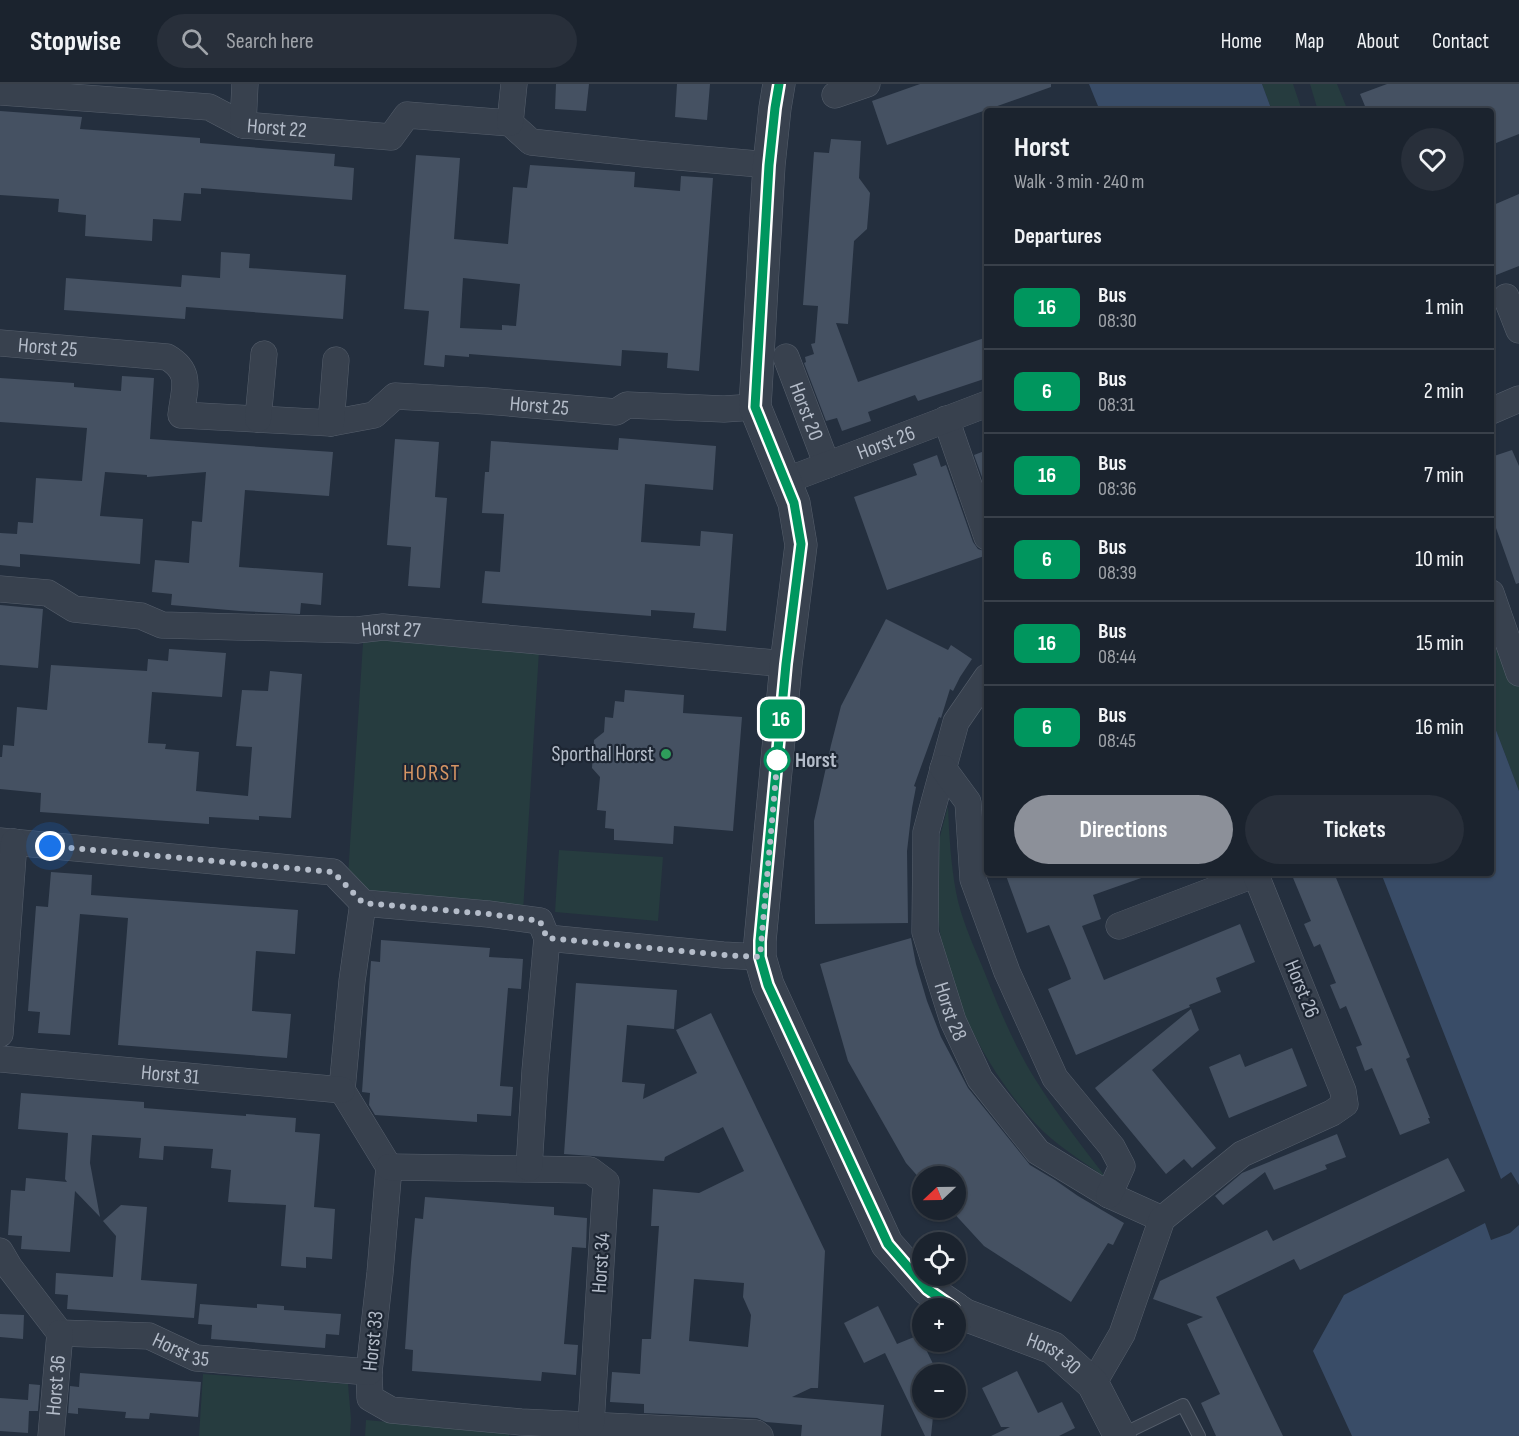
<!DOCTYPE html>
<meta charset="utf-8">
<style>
body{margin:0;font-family:"Sofia Sans Condensed",sans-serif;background:#282f3a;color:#f1f3f6;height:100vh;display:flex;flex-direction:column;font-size:22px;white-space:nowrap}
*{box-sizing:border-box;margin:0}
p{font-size:20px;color:#a0a4aa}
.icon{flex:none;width:33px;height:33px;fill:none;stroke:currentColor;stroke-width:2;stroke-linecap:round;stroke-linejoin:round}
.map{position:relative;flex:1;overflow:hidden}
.side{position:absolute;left:984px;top:24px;width:510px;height:768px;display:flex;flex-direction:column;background:#1b232e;border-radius:6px;box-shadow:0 2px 4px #0004,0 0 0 2px #39404a}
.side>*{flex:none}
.badge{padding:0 12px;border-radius:9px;font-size:21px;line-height:39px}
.needle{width:39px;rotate:248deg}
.controls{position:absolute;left:912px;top:1082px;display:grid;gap:12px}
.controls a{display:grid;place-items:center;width:54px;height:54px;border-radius:50%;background:#1b232e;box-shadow:0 2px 4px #0004,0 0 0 2px #39404a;font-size:30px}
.you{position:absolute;width:30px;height:30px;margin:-15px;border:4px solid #fff;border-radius:50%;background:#1a73e8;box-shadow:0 0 0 9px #1a73e833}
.map>.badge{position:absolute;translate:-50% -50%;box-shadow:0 0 0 3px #fff}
h2{padding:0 30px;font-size:22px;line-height:54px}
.round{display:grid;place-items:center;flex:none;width:63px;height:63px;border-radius:32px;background:#282f3a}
.head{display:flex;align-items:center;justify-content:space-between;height:102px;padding:0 30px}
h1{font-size:28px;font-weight:700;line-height:45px}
.cta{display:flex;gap:12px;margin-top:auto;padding:12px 30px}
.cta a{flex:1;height:69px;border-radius:36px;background:#8c9099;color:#fff;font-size:24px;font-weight:700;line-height:69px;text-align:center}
.cta a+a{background:#282f3a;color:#f1f3f6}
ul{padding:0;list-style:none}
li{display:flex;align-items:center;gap:18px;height:84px;padding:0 30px;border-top:2px solid #39404a}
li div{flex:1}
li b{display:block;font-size:22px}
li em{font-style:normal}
li .badge{min-width:66px;font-weight:700;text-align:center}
header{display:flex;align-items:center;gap:36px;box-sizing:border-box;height:84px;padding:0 30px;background:#1b232e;border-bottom:2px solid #39404a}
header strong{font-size:28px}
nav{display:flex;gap:33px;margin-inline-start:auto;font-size:21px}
.search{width:420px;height:54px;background:#282f3a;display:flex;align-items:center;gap:15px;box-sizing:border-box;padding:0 21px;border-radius:33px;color:#a0a4aa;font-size:22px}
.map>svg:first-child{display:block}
.green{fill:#263c3f}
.water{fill:#394c67}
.building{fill:#455162;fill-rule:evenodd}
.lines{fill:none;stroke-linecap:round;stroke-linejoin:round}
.service-casing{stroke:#565f6c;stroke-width:14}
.minor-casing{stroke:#565f6c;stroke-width:27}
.tertiary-casing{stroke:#565f6c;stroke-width:33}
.service{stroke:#38414e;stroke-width:12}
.minor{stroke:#38414e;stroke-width:26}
.tertiary{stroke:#38414e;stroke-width:32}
.line-casing{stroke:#fff;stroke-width:14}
.line{stroke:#00965e;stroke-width:9}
.walk{stroke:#b4bcc9;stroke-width:6;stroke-dasharray:0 10.8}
.leisure-dot{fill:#2e9e5b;stroke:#1d2633;stroke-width:2}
.stop-dot{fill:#fff;stroke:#00965e;stroke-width:3}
.labels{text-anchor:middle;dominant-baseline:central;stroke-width:4.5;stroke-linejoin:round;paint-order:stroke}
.street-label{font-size:21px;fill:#b4bcc9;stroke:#1d2633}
.poi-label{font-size:21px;fill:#b4bcc9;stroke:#1d2633;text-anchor:end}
.stop-label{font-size:21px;font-weight:bold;fill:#b4bcc9;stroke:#1d2633;text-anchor:start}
.neighbourhood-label{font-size:22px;letter-spacing:1.5px;fill:#d59563;stroke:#1d2633}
</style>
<header>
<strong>Stopwise</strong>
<div class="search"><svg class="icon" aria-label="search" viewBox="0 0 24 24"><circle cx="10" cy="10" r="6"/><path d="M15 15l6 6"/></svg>Search here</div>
<nav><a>Home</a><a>Map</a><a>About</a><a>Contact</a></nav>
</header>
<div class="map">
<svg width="1519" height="1352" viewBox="0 0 1519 1352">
<rect width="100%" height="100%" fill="#242f3e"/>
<path class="green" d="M1262,0H1293L1302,27H1272Z
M1310,0H1337L1348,27H1318Z
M1491,535L1519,603V707L1491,633Z
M388,555L539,567L523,828L374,811L348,792L363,559Z
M948,722C949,751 951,780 956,808C961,834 972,858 982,882C998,922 1014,962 1037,998C1058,1032 1083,1063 1107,1095C1083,1077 1055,1061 1035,1039C995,996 959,932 945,875C941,857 938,839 937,821C935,805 934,787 936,770C939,754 944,738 948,722Z
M559,766L663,773L658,837L555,828Z
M203,1290L348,1300L351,1335L350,1352H199Z
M366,1336L509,1349V1352H365Z"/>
<path class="water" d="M1089,0H1262L1272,27H1100Z
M1491,633L1519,707V1101L1511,1088L1501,1095L1381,789H1491Z
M1485,1139L1491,1156L1510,1149L1519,1141V1352H1352L1313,1267L1344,1211Z"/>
<path class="building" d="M556,0H589L586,27L555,25Z
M677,0H710L707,36L675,33Z
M920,0H1051V3L887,61L872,17Z
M1387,0H1519V50L1491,61V27H1367L1360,10Z
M0,27L82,33L80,45L200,54V59L335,70L334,82L354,84L352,116L201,104V110L184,109L181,137L153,135L152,157L85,152L86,131L58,128L59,115L0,111Z
M831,55L861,57L859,94L870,109L867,145L854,157L848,240L836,239L858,298L987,253V294L918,317L915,311L868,328L871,337L842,347L837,334L826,337L804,279L806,278L805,273L814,270L811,260L815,259L818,222L803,221L814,68L829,69Z
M416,71L460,74L454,155L508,160L513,103L527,104L530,81L635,88L634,103L680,107L681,92L713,94L699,287L667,284L668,269L622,266L621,282L469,270V273L445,271L444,283L424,281L429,227L404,225ZM463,194L520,200L516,242L502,241V246L460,244Z
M1519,110V182L1491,193V122Z
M221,168L250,170L249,184L346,191L343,235L186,223L185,235L64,226L66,194L181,203L182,191L220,194Z
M122,292L154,294L150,355L333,368L329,412L245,406L239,483L323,489L321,521L301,519L300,530L240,527L171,521L172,510L152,508L155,476L189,479L192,437L202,438L206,388L147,393V391L105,388L100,432L143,435L140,480L20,470V483L0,481V449L17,450L18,438L33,439L36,394L82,397L87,344L0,338V294L74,299V303L121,307Z
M619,354L716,362L713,406L645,400L641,458L700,462L701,447L733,450L726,547L693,544L695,529L651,526V532L482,519L485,487L500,488L504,430L482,429L485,388H489L491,357L618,366Z
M395,355L439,358L435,413L447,414L440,504L408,502L411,463L387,461Z
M987,366V407L974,371Z
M1512,366L1519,382V499L1516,500L1491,430V373Z
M937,371L941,383L946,381L973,458L978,465L987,468V471L887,506L854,413L917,391L913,380Z
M0,521L43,525L38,584L0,581Z
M886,535L948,566L951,561L972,575L960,593L953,607L950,605L941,634L939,633L914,702L916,703L912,724L907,767L908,839L815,840L814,737L831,661L841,622Z
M169,565L226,569L222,613L152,608L148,659L166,660L165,665L199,668L196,707L248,712L252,663L236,662L242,606L268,607L270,587L302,590L291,734L259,732V736L209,733V740L40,728L41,709L0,705V673H2L3,661L14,662L17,623L47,626L51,581L147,587L148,575L168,577Z
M625,606L684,611L683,629L742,633L733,747L674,742L673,760L614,756V745L605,744L606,727L597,726L600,693L592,684L594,656L604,648L605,633L613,634L615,617L624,618Z
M51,788L92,791L91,811L298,826L295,870L256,867L252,927L291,930L287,974L118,961L128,834L80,830L70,951L38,949L40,928L28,927L36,822L48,823Z
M1005,789H1146L1147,792L1093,811L1101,835L1082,842L1104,896L1240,840L1255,878L1216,894L1221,908L1189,921L1190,923L1076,971L1048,905L1071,895L1067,884L1049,841L1027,849Z
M1291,789H1334L1410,973L1406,975L1430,1034H1428L1430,1039L1400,1051L1372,984L1365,987L1356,963L1362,961L1346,922L1340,925L1330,901L1336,899L1320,860L1314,863L1304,840L1311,837Z
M911,854L916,880L927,917L941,953L968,1004L1030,1081L1055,1096L1078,1112L1124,1139L1113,1161L1108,1159L1071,1218L984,1162L950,1125H956V1092H922V1097L906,1079L848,977L820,880Z
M381,856L490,864L489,873L523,875L521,905L508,904L500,1002L513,1003L511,1032L477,1030V1038L375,1031L369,1021L370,1009L362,1008L371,877L380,878Z
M576,899L677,906L674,945L627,941L622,998L645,1000L643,1015L697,989L676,946L711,929L825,1167L818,1304H811L792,1313L884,1321L881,1352H801L802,1341L766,1338L757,1334L644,1329V1320L610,1318L612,1288L640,1290L642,1255H651L659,1142H651L653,1105L699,1109L744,1087L723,1043L665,1073L664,1077L564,1070ZM694,1195L744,1199L743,1213L751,1231L748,1263L689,1257Z
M1191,925L1199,946L1152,986L1216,1064L1192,1084L1184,1075L1166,1090L1095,1004Z
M1292,964L1307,1002L1229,1034L1209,983L1240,970L1245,983Z
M21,1009L144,1018V1024L246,1032V1030L296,1034L295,1048L320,1050L314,1123L335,1125L332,1175L306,1173V1184L281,1182L286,1121L228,1118L231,1086L211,1084L213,1065L164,1062L163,1076L139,1074L141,1054L92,1051L90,1079L100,1133L75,1107L70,1168L21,1165L22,1152L8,1151L11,1106L25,1107L26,1094L67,1098L65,1095L68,1049L18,1045Z
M1337,1050L1346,1073L1325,1081L1327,1085L1274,1106L1265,1088L1223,1121L1215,1112L1242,1089Z
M1448,1074L1465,1107L1300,1186L1294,1175L1216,1213L1283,1352H1216L1201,1319L1220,1310L1187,1240L1203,1233L1153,1215L1160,1197L1267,1146L1273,1157Z
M425,1113L554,1123V1131L587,1134L586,1164L572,1163L564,1260L578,1261L576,1291L542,1288L541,1297L412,1287L413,1266L405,1265L411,1178L415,1134L423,1135Z
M121,1121L147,1123L141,1196L197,1200L194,1234L67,1225L68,1211L55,1210L56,1189L113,1193L116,1152L103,1137Z
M200,1220L257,1224V1220L284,1222V1226L341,1230L339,1251L326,1250L325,1264L211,1255L212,1241L198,1240Z
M878,1222L897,1260L919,1251L938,1290H922V1323H934L931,1352H925L885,1269L864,1279L844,1239Z
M0,1230L24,1231L23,1255L0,1253Z
M1017,1287L1038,1329L1062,1318L1075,1344L1059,1352H991L1010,1343H1001L982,1304Z
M80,1289L201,1298L198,1333L150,1329L149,1335L125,1334L126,1328L78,1324V1330L68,1329L70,1302L79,1303Z
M29,1300L40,1301L38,1327H29L28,1349L0,1347V1314L28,1316Z"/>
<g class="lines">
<g class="service-casing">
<path id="service" d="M1121,1351L1183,1321L1199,1352"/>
</g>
<g class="minor-casing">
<g id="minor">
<path id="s1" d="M0,8L209,23L243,41L391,53L407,31L510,39L531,58L644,70L769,81"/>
<path d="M835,11L867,0"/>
<path d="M510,39L514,0"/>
<path d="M243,41L245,0"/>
<path d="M1506,213L1519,246"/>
<path id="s2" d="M0,259L167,273C193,288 184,305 181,331L331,339L374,331L395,312L486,317L616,328L627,321L724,325L755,323"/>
<path id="s3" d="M786,273L827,381"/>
<path d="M1491,327L1519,315"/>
<path d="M258,335L264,270"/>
<path d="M946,335L987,453"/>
<path d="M331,339L336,276"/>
<path id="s4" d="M785,397L987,320"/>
<path id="s5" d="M0,505L48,509L74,525L141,532L162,541L357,546L383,543L572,560L786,580"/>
<path d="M1491,509L1519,589"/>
<path id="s6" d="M987,593L956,638L926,748L925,848L953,937L980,995L1038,1068L1109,1111L1162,1135"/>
<path d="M943,684L968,718L973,795L1007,888L1055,994L1112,1063L1122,1082L1109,1111"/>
<path d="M0,757L333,788L363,819L488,830L540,837L547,854L723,871L760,873"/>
<path d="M363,819L352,897L342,1006L389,1083L380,1189L369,1288L370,1314L391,1326L521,1338L756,1349L760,1352"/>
<path d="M1119,842L1256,790"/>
<path d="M0,950L14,758"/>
<path id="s7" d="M0,975L342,1006"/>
<path d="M389,1083L590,1086L606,1098L591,1340"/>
<path d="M529,1084L535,987L547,854"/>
<path id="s8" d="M0,1167L10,1184L60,1249L149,1252L196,1274L369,1288"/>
<path d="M1093,1300L1122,1250L1162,1135L1242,1070L1332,1029L1345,1020L1343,1007L1255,789"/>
<path id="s9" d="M51,1352L60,1249"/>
</g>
</g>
<g class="tertiary-casing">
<g id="tertiary">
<path d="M779,0L775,24L769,81L755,323L794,419L801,461L786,580L760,857V873L768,901L887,1160L927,1205L955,1224"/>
<path id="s10" d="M956,1225L965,1231L1053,1264L1093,1300L1120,1352"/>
</g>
</g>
<use href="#service" class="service"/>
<use href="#minor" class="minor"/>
<use href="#tertiary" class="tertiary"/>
</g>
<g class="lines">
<g class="line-casing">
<path id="line" d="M779,0L775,24L769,81L755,323L794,419L801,460L786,580L760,857V873L768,901L888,1160L927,1205L954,1224"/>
</g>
<use href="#line" class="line"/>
<path class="walk" d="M50,762L333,788L363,819L488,830L540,837L547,854L723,871L760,873L778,669L777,676"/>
</g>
<circle class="leisure-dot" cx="666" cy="670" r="6"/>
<circle class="stop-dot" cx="777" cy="676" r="12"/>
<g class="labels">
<g class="street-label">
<text stroke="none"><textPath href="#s1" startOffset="282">Horst 22</textPath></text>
<text stroke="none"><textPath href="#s2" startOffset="48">Horst 25</textPath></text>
<text stroke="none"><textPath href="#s2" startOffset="600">Horst 25</textPath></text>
<text stroke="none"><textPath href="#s3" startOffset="58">Horst 20</textPath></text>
<text stroke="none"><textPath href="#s4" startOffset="108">Horst 26</textPath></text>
<text stroke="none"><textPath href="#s5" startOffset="398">Horst 27</textPath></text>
<text transform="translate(1302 905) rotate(68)">Horst 26</text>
<text stroke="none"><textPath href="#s6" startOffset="352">Horst 28</textPath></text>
<text stroke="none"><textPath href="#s7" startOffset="171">Horst 31</textPath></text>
<text transform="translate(601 1179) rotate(-86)">Horst 34</text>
<text transform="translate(373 1257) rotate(-84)">Horst 33</text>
<text stroke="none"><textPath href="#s8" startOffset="226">Horst 35</textPath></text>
<text stroke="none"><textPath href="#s10" startOffset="108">Horst 30</textPath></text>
<text stroke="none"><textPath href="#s9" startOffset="51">Horst 36</textPath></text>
</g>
<g class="poi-label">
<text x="654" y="670">Sporthal Horst</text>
</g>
<g class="stop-label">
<text x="795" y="676">Horst</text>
</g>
<g class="neighbourhood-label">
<text x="432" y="689">HORST</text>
</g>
</g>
</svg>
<div class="controls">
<a><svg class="needle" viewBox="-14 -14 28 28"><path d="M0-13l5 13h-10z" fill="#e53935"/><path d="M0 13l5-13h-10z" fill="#a0a4aa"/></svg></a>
<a><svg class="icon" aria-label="locate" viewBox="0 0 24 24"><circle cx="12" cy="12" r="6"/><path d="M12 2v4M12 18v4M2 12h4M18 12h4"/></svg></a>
<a>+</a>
<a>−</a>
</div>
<div class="you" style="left:50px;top:762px"></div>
<b class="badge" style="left:781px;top:635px;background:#00965e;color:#fff">16</b>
<section class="side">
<div class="head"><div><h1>Horst</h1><p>Walk · 3 min · 240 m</p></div><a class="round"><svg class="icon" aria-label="heart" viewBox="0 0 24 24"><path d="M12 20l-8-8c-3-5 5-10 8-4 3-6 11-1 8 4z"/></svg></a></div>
<h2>Departures</h2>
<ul>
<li><span class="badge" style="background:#00965e;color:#fff">16</span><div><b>Bus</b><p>08:30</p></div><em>1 min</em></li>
<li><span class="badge" style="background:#00965e;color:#fff">6</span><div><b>Bus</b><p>08:31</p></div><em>2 min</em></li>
<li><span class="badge" style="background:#00965e;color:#fff">16</span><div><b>Bus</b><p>08:36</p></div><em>7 min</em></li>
<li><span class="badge" style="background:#00965e;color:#fff">6</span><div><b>Bus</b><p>08:39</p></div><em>10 min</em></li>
<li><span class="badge" style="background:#00965e;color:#fff">16</span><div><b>Bus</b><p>08:44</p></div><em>15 min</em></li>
<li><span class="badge" style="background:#00965e;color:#fff">6</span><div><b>Bus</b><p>08:45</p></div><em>16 min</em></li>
</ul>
<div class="cta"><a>Directions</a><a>Tickets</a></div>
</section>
</div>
